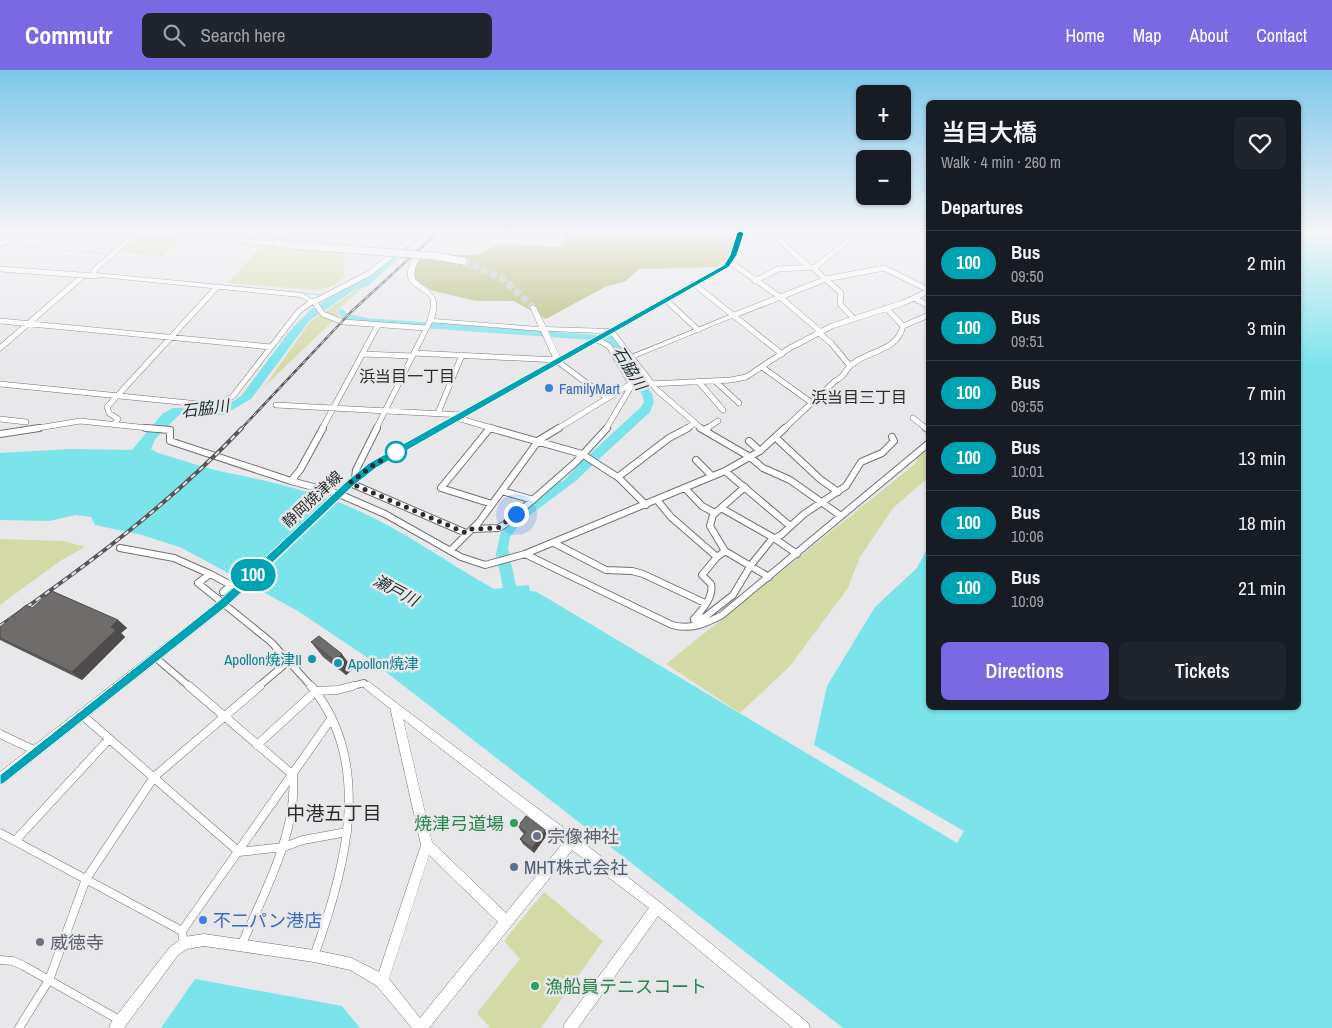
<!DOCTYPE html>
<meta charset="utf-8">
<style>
body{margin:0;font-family:"Archivo Narrow","Noto Sans JP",sans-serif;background:#20242c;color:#f1f3f6;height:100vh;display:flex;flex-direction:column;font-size:19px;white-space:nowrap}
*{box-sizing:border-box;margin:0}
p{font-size:16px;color:#9ea1a6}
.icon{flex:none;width:28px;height:28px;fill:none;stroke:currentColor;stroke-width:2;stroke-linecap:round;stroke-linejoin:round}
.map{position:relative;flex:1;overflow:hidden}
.sheet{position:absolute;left:926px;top:30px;width:375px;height:610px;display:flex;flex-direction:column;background:#171b24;border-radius:8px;box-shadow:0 1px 4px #0004}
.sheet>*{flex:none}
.badge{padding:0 10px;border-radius:16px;font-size:18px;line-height:32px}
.buttons{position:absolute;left:856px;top:15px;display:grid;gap:10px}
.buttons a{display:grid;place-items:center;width:55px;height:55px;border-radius:8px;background:#171b24;box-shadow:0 1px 4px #0004;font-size:25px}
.you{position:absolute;width:25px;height:25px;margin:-12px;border:4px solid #fff;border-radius:50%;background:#1a73e8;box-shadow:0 0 0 8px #1a73e833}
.map>.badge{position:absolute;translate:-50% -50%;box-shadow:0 0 0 2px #fff}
h2{padding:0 15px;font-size:19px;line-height:45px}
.round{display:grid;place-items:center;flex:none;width:52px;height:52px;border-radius:8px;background:#20242c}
.head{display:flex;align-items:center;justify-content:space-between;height:85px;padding:0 15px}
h1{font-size:24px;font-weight:600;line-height:38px}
.cta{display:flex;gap:10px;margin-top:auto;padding:10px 15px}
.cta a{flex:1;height:58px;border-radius:8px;background:#7b68e3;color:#fff;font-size:20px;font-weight:600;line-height:58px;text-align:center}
.cta a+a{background:#20242c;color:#f1f3f6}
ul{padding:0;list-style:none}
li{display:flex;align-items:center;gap:15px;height:65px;padding:0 15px;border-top:1px solid #363941}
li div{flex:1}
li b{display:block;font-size:19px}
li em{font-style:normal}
li .badge{min-width:55px;font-weight:700;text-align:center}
header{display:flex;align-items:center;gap:30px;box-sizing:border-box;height:70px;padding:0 25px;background:#7b68e3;color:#fff}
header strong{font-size:24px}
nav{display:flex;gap:28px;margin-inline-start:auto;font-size:18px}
.search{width:350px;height:45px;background:#20242c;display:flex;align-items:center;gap:12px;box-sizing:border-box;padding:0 18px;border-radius:8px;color:#9ea1a6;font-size:19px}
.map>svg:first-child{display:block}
.green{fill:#d4daa6}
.forest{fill:#b1b86d}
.water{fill:#7be4eb}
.pier{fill:#e8e7ea}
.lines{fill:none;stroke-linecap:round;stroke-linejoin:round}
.stream{stroke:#7be4eb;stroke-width:1}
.river{fill:#7be4eb;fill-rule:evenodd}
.secondary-tunnel{stroke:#c3c2c4;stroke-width:7;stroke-dasharray:7 3;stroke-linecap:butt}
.street-far2-casing{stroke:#717073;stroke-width:6}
.street-far1-casing{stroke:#717073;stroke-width:8}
.street-casing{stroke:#717073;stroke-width:9}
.secondary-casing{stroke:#717073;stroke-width:1}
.street-far2{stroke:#fff;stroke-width:5}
.street-far1{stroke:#fff;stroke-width:6}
.street{stroke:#fff;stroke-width:8}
.secondary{fill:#fff;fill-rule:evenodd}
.rail-far1-casing{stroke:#565557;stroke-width:2.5}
.rail-casing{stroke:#565557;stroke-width:4}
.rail-far1{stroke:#e8e7ea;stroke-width:1;stroke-dasharray:4.5;stroke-linecap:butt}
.rail{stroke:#e8e7ea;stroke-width:2;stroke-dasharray:5.5;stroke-linecap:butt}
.secondary-bridge-casing{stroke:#717073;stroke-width:8;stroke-linecap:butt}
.secondary-bridge{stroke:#fff;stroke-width:7}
.wall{fill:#5f5e5c}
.shaded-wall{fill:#4e4c4b}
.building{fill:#6f6d6b;stroke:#4e4c4b}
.line{fill:#00a3b4;stroke:#fff}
.walk{stroke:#2d2c2d;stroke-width:5;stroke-dasharray:0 9}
.shop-dot{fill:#3f7fe0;stroke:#e8e7ea;stroke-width:2}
.stop-dot{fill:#fff;stroke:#00a3b4;stroke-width:2.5}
.culture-dot{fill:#0f9aa8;stroke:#e8e7ea;stroke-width:2}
.leisure-dot{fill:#2e9e5b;stroke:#e8e7ea;stroke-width:2}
.worship-dot{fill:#6b7280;stroke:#e8e7ea;stroke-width:2}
.service-dot{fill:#5c6f8a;stroke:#e8e7ea;stroke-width:2}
.labels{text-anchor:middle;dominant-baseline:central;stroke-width:5;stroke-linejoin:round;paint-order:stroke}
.shop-label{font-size:15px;fill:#366cbe;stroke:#e8e7ea;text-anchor:start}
.street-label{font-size:15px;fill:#2d2c2d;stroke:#e8e7ea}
.culture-label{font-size:15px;fill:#0d838f;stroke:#e8e7ea;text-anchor:end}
.water-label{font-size:16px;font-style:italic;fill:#1a2d2f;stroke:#e8e7ea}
.neighbourhood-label{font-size:16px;fill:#2d2c2d;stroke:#e8e7ea}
.near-leisure-label{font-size:18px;fill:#27864d;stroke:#e8e7ea;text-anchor:end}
.near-worship-label{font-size:18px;fill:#5b616d;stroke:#e8e7ea;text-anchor:start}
.near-service-label{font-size:18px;fill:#4e5e75;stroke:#e8e7ea;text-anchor:start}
.near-shop-label{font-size:18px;fill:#366cbe;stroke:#e8e7ea;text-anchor:start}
.near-neighbourhood-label{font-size:19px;fill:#2d2c2d;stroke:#e8e7ea}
</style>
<header>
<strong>Commutr</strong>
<div class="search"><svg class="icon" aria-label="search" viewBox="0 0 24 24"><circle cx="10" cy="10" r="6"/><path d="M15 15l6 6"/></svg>Search here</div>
<nav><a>Home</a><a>Map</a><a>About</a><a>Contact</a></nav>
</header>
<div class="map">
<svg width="1332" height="958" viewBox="0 0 1332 958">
<rect width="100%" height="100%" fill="#e8e7ea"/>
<path class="green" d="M216,163H268L289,167L285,171Z
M141,165L181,169L162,187L119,182Z
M262,175L343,181L344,207L335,215L317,220L228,213Z
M358,219L360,220L336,241L339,245L264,317L310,252Z
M929,377V407L893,438L860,487L848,518L790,596L740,643L666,594L915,394L919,385Z
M0,469L63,471L85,477L60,491L0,535Z
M544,822L603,871L541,958H490L477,943L520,889L504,871Z"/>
<path class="forest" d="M561,163H738L726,190L716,197L639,199L626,211L605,217L546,249L514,231H476L430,220L415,209L413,195C435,175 454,189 479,184C487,182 495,174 503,174C523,174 541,177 561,177L566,170Z"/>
<path class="water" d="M421,163H426L368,216L354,220L309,251L251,329L223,345H179L155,369L151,379L158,383C179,389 201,397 224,402C269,411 317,422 359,441C406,462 449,494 494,519L503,518L496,484L501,462L560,411L562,412L586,388L594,393L577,410L522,451L510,467L508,478L516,516L529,515L530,521L537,522L957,773L964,761L814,675L827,616L875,537L917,498L929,475V638H1299V163H1332V958H843L368,588L298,541L182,478L142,465L95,455L91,447L76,445L49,451L0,450V383L70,379L132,380L162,344L173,338H210L229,334L242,325L289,262L310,240L337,223L360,212Z
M195,909L342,936L360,958H161Z"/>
<path class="pier" d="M328,428L339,431L248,518L238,513Z"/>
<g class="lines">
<path class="stream" d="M3,175L110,184
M116,184L140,163
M99,204L98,200L110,189
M183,211L322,225
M334,233L342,242"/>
<path class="river" d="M342,239L349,244L366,248L612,266L619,271L633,296L652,324L654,332L650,342L585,402H577L575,399L577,396L641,337L644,332L642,324L623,297L612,275L607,271L366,254L343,248L337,242Z"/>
<path class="secondary-tunnel" d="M463,191L502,208L533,237"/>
<g class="street-far2-casing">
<path id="street-far2" d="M419,163L370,203L314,232L323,244L343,252L426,258
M773,163C784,176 796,184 808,196
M924,163L929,171
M0,167L12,163
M0,174L28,163
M730,192L780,227L821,262
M814,198L858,163
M0,199L95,206
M929,207V217
M755,211L778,199L812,197L841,223L840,234L853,248
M694,214L782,284
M914,228L929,236
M666,230L698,260
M732,246L826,209L884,198L929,220
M0,251L271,277
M903,256L929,245
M611,261L657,320L702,359
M819,263L831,273L850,296
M596,269L609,276L632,315
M0,278L83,206
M414,283L558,290
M363,284L412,286
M557,291L607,328
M762,297L812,333
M698,311L723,340
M715,311L739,333
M0,314L209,335L221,333L233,326L299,241L313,231
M276,335L462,345
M438,343L462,285
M457,348L495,359
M913,348L927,359
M0,349L26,352
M114,354L118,349L109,343L107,337L217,217
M32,359L80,351L158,359
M322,359L378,255
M376,359L430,251
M489,359L490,357
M557,359L629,315L731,310L746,307L790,278L832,256L903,233L929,221
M606,359L632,315
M685,359L694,354
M706,359L718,351
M784,359L835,311C847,305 843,302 851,295C868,280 897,282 903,256L886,238"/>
</g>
<g class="street-far1-casing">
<path id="street-far1" d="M146,358L170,360V371L291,411L339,424L385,444L461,487L485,495L525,484L725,401L760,381L785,358
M490,358L582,384L619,408L646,435
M490,358L441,418L492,434
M700,358L750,387L763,398L790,410L841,446
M926,358L929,360
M704,360L708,358
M0,364L39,358
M775,367L820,409L838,422
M749,371L760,381
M696,390L712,406
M725,401L790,456
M618,407L669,368L688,358
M355,409L356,400L377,358
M291,411L300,400L323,358
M350,413L466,463
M745,417L713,445L710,456L725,481L769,507
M685,418L702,436L715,443
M502,421L533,430
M657,430L671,447L717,487L725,481
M721,438L774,468L797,484
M472,459L498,458L504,455L576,392L607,358
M554,473L606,500L632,501L643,504L705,533
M120,478L174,488L210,504L198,513L271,572L312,617
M450,481L479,452L539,370L559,358
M525,484L672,555C691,560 705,554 722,545L929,373
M210,504L231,515L223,522
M694,549C702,540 714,527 711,514L702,505L717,487
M694,550L705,547L733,525L751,495L771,470L781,465L804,444L846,416L861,392L882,383L894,371L892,367
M156,588L190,617
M258,617L290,590
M349,617L364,613L369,617"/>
</g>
<g class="street-casing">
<path id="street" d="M189,616L293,705C298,762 263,825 241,876
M311,616C375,693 345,801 314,886
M368,616L395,637
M82,645L239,782L284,777L303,770L347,762
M0,664L36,681
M257,675L316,621L338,620L353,616
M0,763L182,861
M15,771L109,669
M184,873L182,861L331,649
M0,890L13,891L24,896L121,951
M19,958L49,910L86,809L154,707L260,616"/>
</g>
<g class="secondary-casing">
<path id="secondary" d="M133,163H139L97,201L96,203L302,223L317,232L312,233L300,227L91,206L92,199Z
M140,163H163L280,172L283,174L280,176L143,165Z
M441,163H447C434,177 411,188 415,209C432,224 441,225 434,249L539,257L530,237L533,235L536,237L546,257L610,259L724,195L730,185L738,163H744L736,185L728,197L375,398L353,415L227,536L4,713L0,714V702L221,530L347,411L369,394L554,290L541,261L428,252L427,251C429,244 433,235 430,228C425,220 413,218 409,210C401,193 430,172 441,163ZM548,261L603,263L560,287Z
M732,244L734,245V247L634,288H632L629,286Z
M395,632L576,767L661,833L808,953L810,958H793L658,846L578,958H563L565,953L649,838L572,780L429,958H412L377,916L350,900L314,892L204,876L187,879L178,885L124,958H109L111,953L170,877L184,867L204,864L314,880L352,888L379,902L421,775L390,637L391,634ZM403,649L563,773L506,843L432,772ZM429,785L498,852L420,948L389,909Z"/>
</g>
<use href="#street-far2" class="street-far2"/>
<use href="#street-far1" class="street-far1"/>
<use href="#street" class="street"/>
<use href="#secondary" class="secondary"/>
<g class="rail-far1-casing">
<path id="rail-far1" d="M241,359L351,242L437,163"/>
</g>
<g class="rail-casing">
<path id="rail" d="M0,556C86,496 170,434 242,358"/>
</g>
<use href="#rail-far1" class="rail-far1"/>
<use href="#rail" class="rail"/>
<g class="secondary-bridge-casing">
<path id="secondary-bridge" d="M280,174L434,186L463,191"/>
</g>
<use href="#secondary-bridge" class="secondary-bridge"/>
</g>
<path class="wall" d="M32,538L118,550L127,558L121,563L125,567L82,610L0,570V557Z
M311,572L353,599L346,605L323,587Z
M518,756L547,765L534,783L523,774L520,769L524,764L521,761Z"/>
<path class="shaded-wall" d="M118,550L127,558L121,563L125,567L82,610L72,602L111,557Z
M342,584L353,599L346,605L335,591Z
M545,760L547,765L534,783L532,778Z"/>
<path class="building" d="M52,521L118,550L111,557L116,560L72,602L0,568V557L26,535L32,538Z
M319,566L342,584L335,591L311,572Z
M526,746L545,760L532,778L520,769L526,762L518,756Z"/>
<linearGradient id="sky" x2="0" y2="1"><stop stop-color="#7cc7e9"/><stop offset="0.55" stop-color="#f5f4f6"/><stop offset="1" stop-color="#f5f4f6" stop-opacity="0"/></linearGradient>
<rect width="1332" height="297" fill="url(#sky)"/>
<path class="line" d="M740,161L744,163L737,185L729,197L376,398L353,416L227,536L4,713L0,715V705L220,530L347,411L369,393L724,195L730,185L737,163Z"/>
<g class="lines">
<path class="walk" d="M396,382L372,396L350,413L466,463L472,459L498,458L516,444"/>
</g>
<g class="shop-dot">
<circle cx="549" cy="318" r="5"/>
<circle cx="203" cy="850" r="5"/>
</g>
<circle class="stop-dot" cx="396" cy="382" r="10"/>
<g class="culture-dot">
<circle cx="312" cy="589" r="5"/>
<circle cx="338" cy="593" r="5"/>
</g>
<g class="leisure-dot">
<circle cx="514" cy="753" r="5"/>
<circle cx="535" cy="916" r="5"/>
</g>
<g class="worship-dot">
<circle cx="537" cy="766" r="5"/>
<circle cx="40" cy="872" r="5"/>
</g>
<circle class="service-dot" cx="514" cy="797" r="5"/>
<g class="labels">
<g class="shop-label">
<text x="559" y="318">FamilyMart</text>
</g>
<g class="street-label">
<text transform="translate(312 429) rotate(-43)">静岡焼津線</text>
</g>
<g class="culture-label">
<text x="302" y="589">Apollon焼津II</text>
<text x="348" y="593" text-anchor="start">Apollon焼津</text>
</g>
<g class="water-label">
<text transform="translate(630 298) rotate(58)">石脇川</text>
<text transform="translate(205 338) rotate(-7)">石脇川</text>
<text transform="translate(396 520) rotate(28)">瀬戸川</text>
</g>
<g class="neighbourhood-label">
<text x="407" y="306">浜当目一丁目</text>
<text x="859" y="327">浜当目三丁目</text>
</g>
<g class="near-leisure-label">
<text x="504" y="753">焼津弓道場</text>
<text x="545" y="916" text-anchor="start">漁船員テニスコート</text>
</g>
<g class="near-worship-label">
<text x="547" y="766">宗像神社</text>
<text x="50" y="872">威徳寺</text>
</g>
<g class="near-service-label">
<text x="524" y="797">MHT株式会社</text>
</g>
<g class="near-shop-label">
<text x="213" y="850">不二パン港店</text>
</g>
<g class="near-neighbourhood-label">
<text x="334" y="743">中港五丁目</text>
</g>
</g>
</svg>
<div class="buttons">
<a>+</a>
<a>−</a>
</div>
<div class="you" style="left:516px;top:444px"></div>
<b class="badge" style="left:253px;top:505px;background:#00a3b4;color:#fff">100</b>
<section class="sheet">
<div class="head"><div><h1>当目大橋</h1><p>Walk · 4 min · 260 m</p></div><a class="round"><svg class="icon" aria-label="heart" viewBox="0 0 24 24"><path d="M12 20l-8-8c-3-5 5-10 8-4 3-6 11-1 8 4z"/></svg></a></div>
<h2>Departures</h2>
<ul>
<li><span class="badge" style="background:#00a3b4;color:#fff">100</span><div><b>Bus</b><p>09:50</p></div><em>2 min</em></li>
<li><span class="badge" style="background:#00a3b4;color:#fff">100</span><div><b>Bus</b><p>09:51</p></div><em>3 min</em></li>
<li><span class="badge" style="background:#00a3b4;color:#fff">100</span><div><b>Bus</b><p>09:55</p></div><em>7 min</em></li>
<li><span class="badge" style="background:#00a3b4;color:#fff">100</span><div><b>Bus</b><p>10:01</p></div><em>13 min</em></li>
<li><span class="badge" style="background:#00a3b4;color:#fff">100</span><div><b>Bus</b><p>10:06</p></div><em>18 min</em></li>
<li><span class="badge" style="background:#00a3b4;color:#fff">100</span><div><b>Bus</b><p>10:09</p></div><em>21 min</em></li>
</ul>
<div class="cta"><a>Directions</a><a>Tickets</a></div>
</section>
</div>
